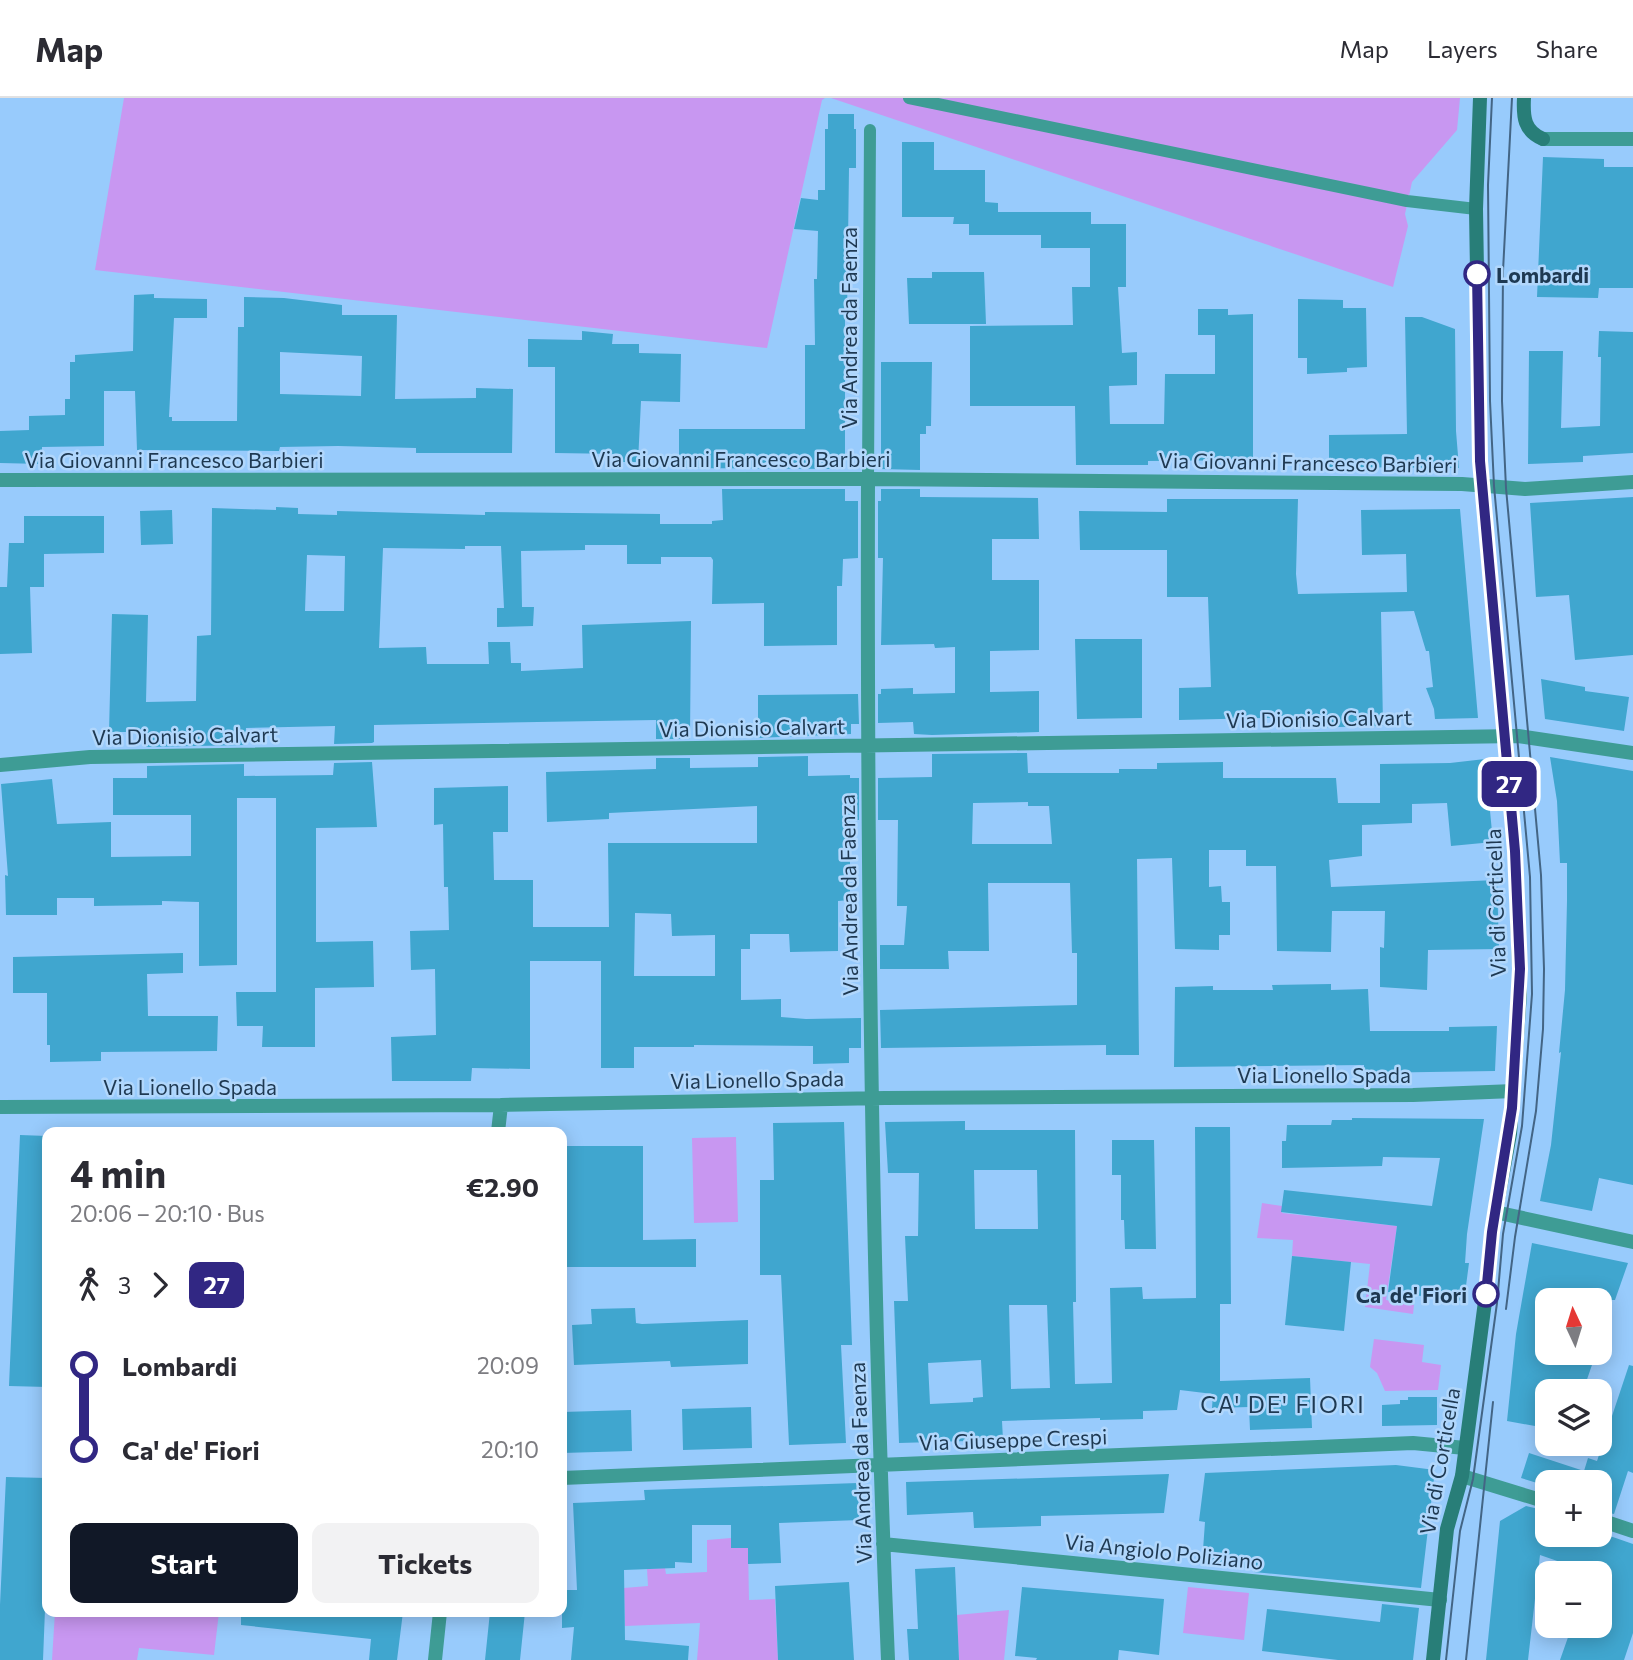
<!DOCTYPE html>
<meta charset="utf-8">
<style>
body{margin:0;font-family:Commissioner,sans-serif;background:#f2f2f3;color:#2b2b33;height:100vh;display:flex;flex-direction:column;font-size:26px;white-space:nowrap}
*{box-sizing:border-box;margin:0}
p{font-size:23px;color:#7c7c81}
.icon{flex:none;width:38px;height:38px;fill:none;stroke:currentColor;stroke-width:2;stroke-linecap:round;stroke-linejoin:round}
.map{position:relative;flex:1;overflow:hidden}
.details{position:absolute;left:42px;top:1029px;width:525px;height:490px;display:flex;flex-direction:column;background:#fff;border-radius:14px;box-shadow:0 4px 18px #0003}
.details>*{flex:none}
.badge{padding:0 14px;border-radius:10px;font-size:24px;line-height:46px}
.needle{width:46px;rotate:356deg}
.controls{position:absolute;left:1535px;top:1190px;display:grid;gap:14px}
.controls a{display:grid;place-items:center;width:77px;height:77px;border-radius:14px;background:#fff;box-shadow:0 4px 18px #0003;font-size:35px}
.map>.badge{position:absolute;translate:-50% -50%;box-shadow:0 0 0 4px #fff}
.legs{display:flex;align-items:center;gap:10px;height:77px;padding:0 28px;font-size:23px}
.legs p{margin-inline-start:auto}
.headline{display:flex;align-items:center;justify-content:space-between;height:119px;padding:0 28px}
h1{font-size:38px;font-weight:700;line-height:52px}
.button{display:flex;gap:14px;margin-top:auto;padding:14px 28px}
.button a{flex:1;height:80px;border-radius:14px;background:#111827;color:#fff;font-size:28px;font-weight:700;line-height:80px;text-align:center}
.button a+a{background:#f2f2f3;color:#2b2b33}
ul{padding:0 28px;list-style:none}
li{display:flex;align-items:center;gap:24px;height:84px;font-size:26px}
li i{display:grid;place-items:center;width:10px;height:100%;margin:0 9px;background:currentColor}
li i::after{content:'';width:18px;height:18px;margin:-9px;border:5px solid;border-radius:50%;background:#fff}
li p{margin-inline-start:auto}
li:first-child i{background:linear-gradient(#0000 50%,currentColor 0)}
li:last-child i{background:linear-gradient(currentColor 50%,#0000 0)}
header{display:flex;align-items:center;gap:42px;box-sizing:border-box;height:98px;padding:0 35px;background:#fff;border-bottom:2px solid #e1e1e2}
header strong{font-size:33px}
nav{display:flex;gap:38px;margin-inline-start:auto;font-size:24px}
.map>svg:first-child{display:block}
.green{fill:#c897f1}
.building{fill:#40a6cf;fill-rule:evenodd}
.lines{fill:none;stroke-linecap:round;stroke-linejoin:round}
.service{stroke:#3e9c95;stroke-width:12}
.minor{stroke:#3e9c95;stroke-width:14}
.secondary{stroke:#287e78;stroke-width:14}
.tram{stroke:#436585;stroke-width:2}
.line-1-casing{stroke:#fff;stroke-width:16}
.line-1{stroke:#312783;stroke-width:10}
.stop-1-dot{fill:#fff;stroke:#312783;stroke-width:3.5}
.labels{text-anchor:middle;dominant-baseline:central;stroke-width:5;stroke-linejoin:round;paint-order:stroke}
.stop-label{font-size:21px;font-weight:bold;fill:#1e3952;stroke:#b1d7fc;text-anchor:start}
.street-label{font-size:21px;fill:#1e3952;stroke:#b1d7fc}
.neighbourhood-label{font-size:23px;letter-spacing:2px;fill:#1e3952;stroke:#b1d7fc}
</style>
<header>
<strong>Map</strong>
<nav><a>Map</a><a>Layers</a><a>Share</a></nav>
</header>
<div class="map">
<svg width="1633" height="1562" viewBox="0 0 1633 1562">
<rect width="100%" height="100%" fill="#98cbfc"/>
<path class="green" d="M124,0H825L822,2L767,250L95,172Z
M831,0H1460L1457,32L1412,84L1405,116L1408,128L1393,189Z
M736,1039L738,1124L694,1125L692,1040Z
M1262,1105L1282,1108V1115L1397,1128L1386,1202L1414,1207L1413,1216L1365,1209L1370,1166L1292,1158L1293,1142L1257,1140Z
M1374,1241L1424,1247L1422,1264L1441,1267L1438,1292L1385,1293L1377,1275L1370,1269Z
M731,1440V1450H748L749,1502L775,1501L778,1562H697L700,1525L625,1528L624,1490L648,1488L647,1471L665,1470L666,1476L707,1474V1442Z
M1188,1489L1249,1495L1244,1542L1183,1535Z
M1009,1512L1004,1562H959L957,1517Z
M55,1514H219L214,1557L139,1550L137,1562H52Z"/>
<path class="building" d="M828,16H854V31H856V70H849L847,220H845V371L679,370V331H805V247H815L814,181H817L818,133L794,131L801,100L818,102V92H825V31H828Z
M902,44H934V72H985V104L998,105V114H1091V126H1126V189H1118L1122,255L1137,254V287L1109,288L1110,326H1164L1165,276H1215V237H1198V211H1228V217L1253,216V362L1148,363V367H1076L1075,308H970V228L1073,227L1072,189H1090V150H1041V137H969V126H953L954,119H902Z
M1543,59L1604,61V69H1633V190H1599L1598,200L1537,199Z
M932,174H984L986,226H909L907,180H932Z
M154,196V200L207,201V220H174L169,319H172V323H237L238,229H244V199L284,200L342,207V217H397L395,301L476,300V290L513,291L512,355H416V350L338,348L280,349L279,353L137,352L135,293H104V348L42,349V366L0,365V333L29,332V318L65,317V301H70V264H75V257L133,253L134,197ZM280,254L362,258L361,298L280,296Z
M1298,201L1343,202V210H1366L1367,269L1347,270V274L1307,276V260H1298Z
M1405,219H1422L1455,231L1456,333L1459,370L1329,369V337L1407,336Z
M582,233L613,236L612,246H639V255L681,256L680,304L641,303L638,364H618L619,356L555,355V269H528V241L582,242Z
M1599,233L1633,234V355L1583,358V364L1528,366L1529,253H1563L1561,330L1600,328L1601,259H1598Z
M881,264H932L931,328H926V336H920V372L881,371Z
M722,391H845V403H858V460L843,461L842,488H837V547L764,548V505L712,506L713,462L711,459H661V466H627V447H585V452L521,453L522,509H534L533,528L497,529V510H504L501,448H465V451L383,450L379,550L426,549L427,566H489L488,544H510L511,565H521V573L583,570L582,527L691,523L690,641H656V622L374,627V644L372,645L334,646L335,628L246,630L245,647L146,649V634H109L112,516L148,517L146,604L196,603L197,538L211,537L212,410L276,412V409L298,410V416L337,417V413L485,417V414L660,416V426H712V423L723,422ZM307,457L345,458L344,513H305Z
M881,391H920V399L1038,400L1039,441H992V482H1039V552L990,553V594L1039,593V634L932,637L914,636L913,624L878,625V596H881V591L913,590V596L955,595V549L935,550L934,546L881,547L883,460H878V403H881Z
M1633,399V557L1575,562L1569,497L1536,499L1530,405Z
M1167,401H1298L1296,476L1298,496L1407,494L1406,456L1362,457L1361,412L1460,411L1478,620L1435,621L1434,611L1426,590L1433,589L1429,553H1426L1414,513L1381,514L1383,628L1297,630V619L1179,622V590L1211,589L1208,499H1167V452H1080L1079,413L1167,414Z
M172,412L173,446L141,447L140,413Z
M24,418H104V455L44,456V489H30L32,555L0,556V489H7L9,445H24Z
M1075,541H1142V620L1077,621Z
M1541,581L1585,589V593L1629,599L1624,633L1545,621Z
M858,596L859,626H851V636L758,640V597Z
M1027,655L1028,675H1119V671H1157V665L1223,664V680H1336L1338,705H1380V666L1450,665L1485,661L1493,744L1451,748L1447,705L1412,706V725L1362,727V758L1329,762L1331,789L1497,782L1499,851L1428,852L1427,892L1380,889V849L1384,850L1385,813H1332L1331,854L1277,853L1276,768H1246V752H1209V789L1221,788L1222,804H1230V837H1219V852L1175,851L1172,760L1137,761L1139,957H1106V947L881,950L880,912L1077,907V855H1072L1070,785H988L989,853H948L949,871H880V847H904L907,808H897L898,722H878V680L932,679V656ZM1028,704V708H1049L1052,746H972L973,705Z
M808,658V678L850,677V680H859V722H850V802L838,803V853L790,854L789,836H750V851H741V902L781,901V919L806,921L861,920V950H849V965L813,966V948L694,947V949H634V970H601V863H530V971L472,970L471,983H392L391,939L436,937L435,871L411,872L410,833L449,832L448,789H444L443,726L434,727V690L508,688V734H493L494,782H533V829H609L608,745H757V708L609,715V721L547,724L546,674L656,671V660H690V670L758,669V659ZM635,815L671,816L672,838L715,837V878H634Z
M1550,659L1633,673V1087L1599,1080L1592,1113L1540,1103L1551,1047L1561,954L1559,955L1565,892L1567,803V765H1560L1557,703Z
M372,664L377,729L316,730V844L373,843L374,889L315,890V949H262L263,928H237L236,894H276V700H237V867L199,868V804L162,803V807L94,808V800H57V817H6L5,777L8,778L1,686L52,681L57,726L111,724V759L191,758V717H113V680H147V668L244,666V678L333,677L334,665Z
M183,855V875L147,876L148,918H218L217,953L101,954V963L50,964V947H47V895H13V859Z
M1331,886V892L1368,891L1370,933H1449V929L1497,928L1495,973L1364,975V967L1174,969L1175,889L1213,888V892H1273L1272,887Z
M1352,1020L1484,1021L1467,1136L1465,1165H1469L1464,1203L1388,1194L1397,1128L1281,1114L1284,1092L1432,1108L1440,1060L1383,1059L1382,1068L1282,1070V1043H1286L1287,1027H1331L1332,1022H1352Z
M965,1023V1032H1075L1076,1204H1073L1075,1286L1112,1285L1110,1190L1142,1189L1143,1201L1196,1200L1195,1029H1230L1231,1206H1220V1283L1310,1280L1312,1330L1250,1332L1249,1309L1212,1310L1213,1296L1180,1292L1177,1312L1143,1313V1321L1100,1322V1320L1002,1323L1003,1342L899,1345L894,1203H908L905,1138H918L919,1075H888L885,1024ZM974,1072H1037L1038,1131H975ZM1009,1207H1047L1050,1290L1011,1291ZM981,1262L983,1299L973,1300V1304L930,1306L928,1265Z
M844,1024L852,1247H841L846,1345L789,1347L781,1177H760V1082H774L773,1025Z
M20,1037L47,1038V1289L9,1288Z
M1112,1042H1154L1156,1151H1125L1124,1122H1121V1077H1112Z
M562,1048H643V1142L696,1141V1169H562Z
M1532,1145L1628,1165L1615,1202H1547V1255H1562L1593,1264L1583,1293H1559L1540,1288L1535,1328L1507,1323L1516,1236Z
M1292,1158L1351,1164L1344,1233L1285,1227Z
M635,1210L636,1225L642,1226L748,1222V1266L671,1269L670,1263L574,1267L572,1227L592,1226L591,1211Z
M1629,1267L1633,1268V1375L1628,1373L1614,1416L1600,1413V1384H1547V1388L1521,1380L1529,1355L1584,1373L1588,1360L1597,1363Z
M1408,1299H1437V1327L1382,1328V1307L1400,1306V1302H1408Z
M751,1309L752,1350L683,1352L682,1311Z
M631,1312L632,1353L562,1355V1314Z
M1396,1367L1435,1372L1421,1490L1254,1474L1255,1471L1202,1466L1205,1424L1199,1423L1205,1375Z
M1169,1376L1164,1415L1041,1418V1428L974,1430L973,1414L907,1417L906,1384Z
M6,1379L47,1380V1461L43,1562H0V1507Z
M858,1385L859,1422L779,1425L781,1465L748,1466V1450H731V1427H692V1465L675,1464V1470L624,1472L625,1542L689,1548L688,1562H571L574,1529L562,1530V1492H577L573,1405L645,1402L644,1392Z
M1526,1408L1547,1413V1437H1600V1432L1607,1435V1437L1633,1446V1535L1624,1562H1560L1572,1528H1600V1475H1592L1540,1457L1528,1562H1486L1500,1423Z
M955,1469L959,1562H909L907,1531H918L915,1471Z
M849,1484L854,1562H778L775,1488Z
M1022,1489L1164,1501L1159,1557L1119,1552L1118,1562H1036L1037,1560L1015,1558Z
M1382,1506L1419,1510L1413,1562H1338L1262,1553L1267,1511L1380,1524Z
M241,1514H403L397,1562H369L371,1541L241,1527Z
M490,1514H525L520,1562H485Z"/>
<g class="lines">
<path class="service" d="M909,0L1407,103L1476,111
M868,381L870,32"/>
<path class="minor" d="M1543,41H1633
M868,381C867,775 871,1168 888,1562
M0,382L868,381L1462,386L1525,391L1633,384
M0,667L90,659L1518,638L1633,655
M0,1009L501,1007L885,1000L1413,997L1514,993
M498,1034L501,1007
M1495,1114L1633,1144
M1462,1378L1547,1404
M562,1380L1413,1345L1465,1350
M1600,1422L1633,1433
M883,1446L1440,1502
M435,1562L440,1514"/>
<path class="secondary" d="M1524,0C1523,19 1524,33 1543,41
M1433,1562L1447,1431L1462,1378L1486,1196L1492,1134L1510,1036L1520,896L1515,753L1480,363L1476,111L1480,0"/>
<path class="tram" d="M1506,1211L1515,1139L1536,1013L1543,931L1544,871L1541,777L1506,390L1502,303L1503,173L1512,0
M1446,1562L1460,1433L1473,1381L1497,1205L1503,1136L1522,1028L1532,896L1530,779L1494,388L1490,303L1488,87L1492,0
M1466,1562L1493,1304"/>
</g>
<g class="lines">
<g class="line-1-casing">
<path id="line-1" d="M1477,176L1480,363L1515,753L1520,871L1512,1010L1492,1134L1486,1196"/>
</g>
<use href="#line-1" class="line-1"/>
</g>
<g class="stop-1-dot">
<circle cx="1477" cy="176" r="12"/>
<circle cx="1486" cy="1196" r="12"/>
</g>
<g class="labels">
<g class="stop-label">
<text x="1496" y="176">Lombardi</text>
<text x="1467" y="1196" text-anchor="end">Ca' de' Fiori</text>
</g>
<g class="street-label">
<text transform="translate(848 230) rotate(-90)">Via Andrea da Faenza</text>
<text x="741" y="360">Via Giovanni Francesco Barbieri</text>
<text x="174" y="361">Via Giovanni Francesco Barbieri</text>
<text transform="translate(1308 364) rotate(1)">Via Giovanni Francesco Barbieri</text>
<text transform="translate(1319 620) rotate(-1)">Via Dionisio Calvart</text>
<text transform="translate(752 629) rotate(-1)">Via Dionisio Calvart</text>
<text transform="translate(185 637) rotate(-1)">Via Dionisio Calvart</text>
<text transform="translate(848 797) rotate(-91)">Via Andrea da Faenza</text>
<text transform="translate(1495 805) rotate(-92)">Via di Corticella</text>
<text x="1324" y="976">Via Lionello Spada</text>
<text transform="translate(757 981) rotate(-1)">Via Lionello Spada</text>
<text x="190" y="988">Via Lionello Spada</text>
<text transform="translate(1013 1341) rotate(-2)">Via Giuseppe Crespi</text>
<text transform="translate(1439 1363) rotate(-80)">Via di Corticella</text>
<text transform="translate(860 1365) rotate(-92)">Via Andrea da Faenza</text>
<text transform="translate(1164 1453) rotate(6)">Via Angiolo Poliziano</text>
</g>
<g class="neighbourhood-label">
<text x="1283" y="1306">CA' DE' FIORI</text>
</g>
</g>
</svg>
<div class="controls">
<a><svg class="needle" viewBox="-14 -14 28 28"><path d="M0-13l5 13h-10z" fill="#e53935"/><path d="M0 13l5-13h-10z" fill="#7c7c81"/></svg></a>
<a><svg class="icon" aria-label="layers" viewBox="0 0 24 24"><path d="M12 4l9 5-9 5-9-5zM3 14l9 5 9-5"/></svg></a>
<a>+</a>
<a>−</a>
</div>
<b class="badge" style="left:1509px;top:686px;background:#312783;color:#fff">27</b>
<section class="details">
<div class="headline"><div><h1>4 min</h1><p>20:06 – 20:10 · Bus</p></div><b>€2.90</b></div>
<div class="legs"><svg class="icon" aria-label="walk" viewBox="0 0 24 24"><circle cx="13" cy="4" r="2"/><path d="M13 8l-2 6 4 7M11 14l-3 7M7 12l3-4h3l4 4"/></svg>3<svg class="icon" aria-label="forward" viewBox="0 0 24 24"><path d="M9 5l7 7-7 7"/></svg><b class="badge" style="background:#312783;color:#fff">27</b></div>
<ul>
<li><i style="color:#312783"></i><b>Lombardi</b><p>20:09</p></li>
<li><i style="color:#312783"></i><b>Ca' de' Fiori</b><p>20:10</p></li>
</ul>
<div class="button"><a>Start</a><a>Tickets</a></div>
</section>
</div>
